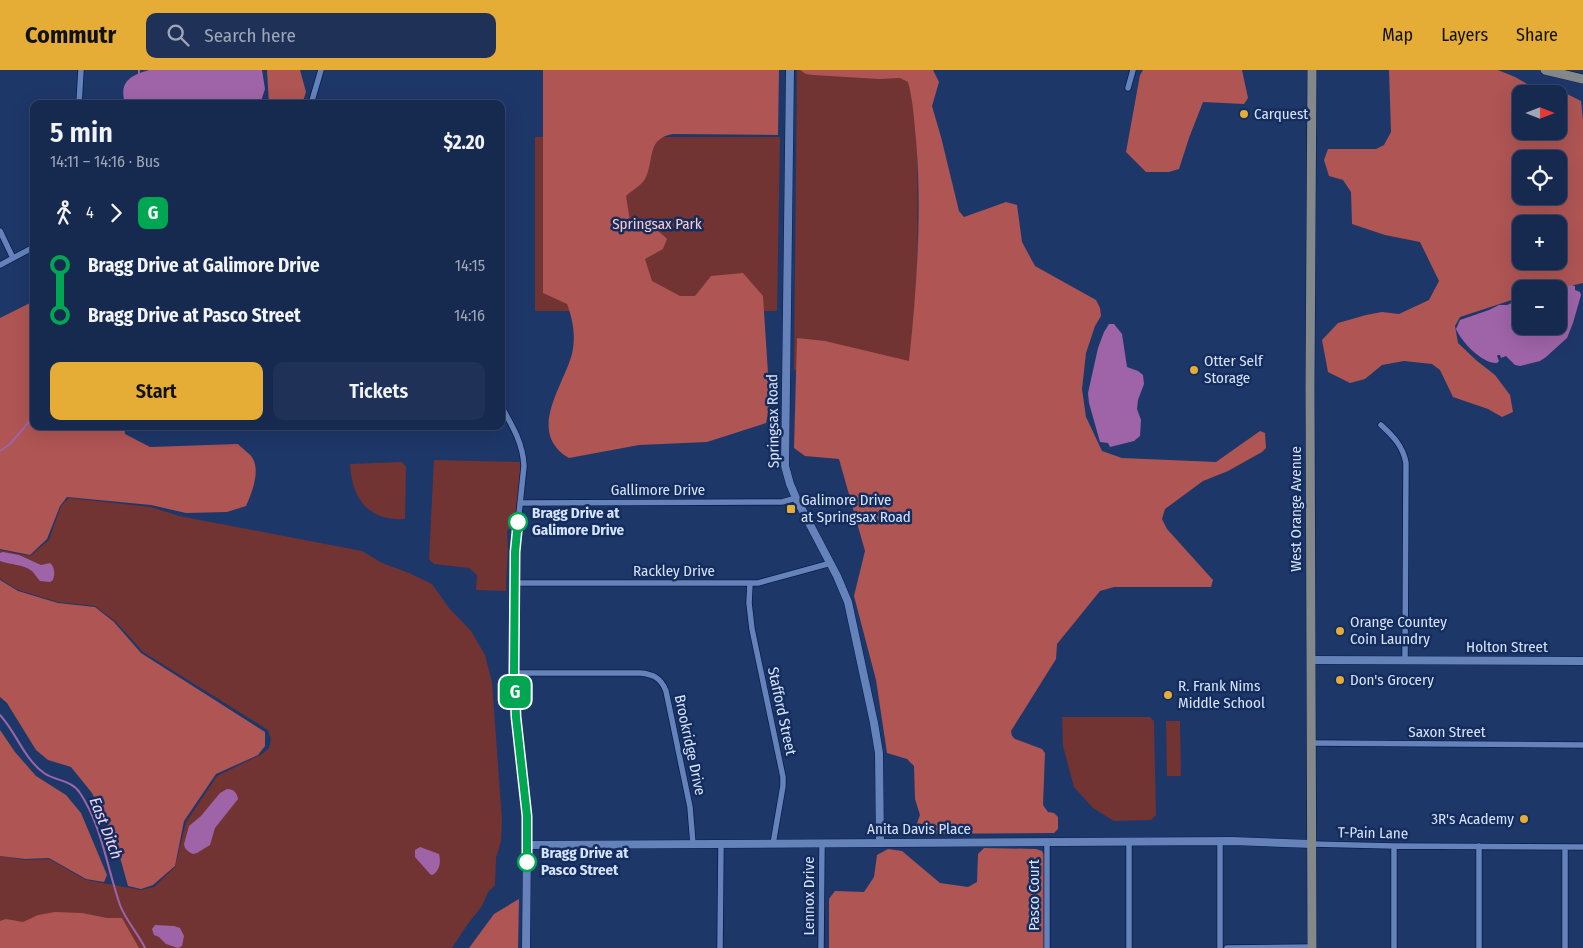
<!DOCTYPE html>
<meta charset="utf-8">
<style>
body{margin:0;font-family:"Fira Sans Condensed",sans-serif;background:#1f3156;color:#f1f3f6;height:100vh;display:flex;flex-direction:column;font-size:19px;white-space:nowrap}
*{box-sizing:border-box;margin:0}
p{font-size:16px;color:#9ea6b7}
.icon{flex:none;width:28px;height:28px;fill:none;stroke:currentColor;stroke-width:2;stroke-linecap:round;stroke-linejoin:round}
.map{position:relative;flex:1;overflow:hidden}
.details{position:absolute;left:30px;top:30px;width:475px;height:330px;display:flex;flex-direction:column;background:#16294f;border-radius:10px;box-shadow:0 5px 20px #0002,0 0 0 1px #354566}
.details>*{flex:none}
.badge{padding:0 10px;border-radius:8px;font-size:18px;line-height:32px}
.needle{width:32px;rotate:90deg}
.fabs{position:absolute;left:1512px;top:15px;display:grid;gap:10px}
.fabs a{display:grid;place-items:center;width:55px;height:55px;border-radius:10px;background:#16294f;box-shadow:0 5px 20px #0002,0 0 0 1px #354566;font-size:25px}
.map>.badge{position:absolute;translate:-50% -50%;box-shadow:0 0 0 2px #fff}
.legs{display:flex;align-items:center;gap:8px;height:55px;padding:0 20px;font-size:16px}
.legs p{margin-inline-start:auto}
.overview{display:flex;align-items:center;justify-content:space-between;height:85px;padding:0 20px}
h1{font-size:28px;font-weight:600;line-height:38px}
.cta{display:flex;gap:10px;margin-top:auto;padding:10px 20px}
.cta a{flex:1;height:58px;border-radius:10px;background:#e5ad35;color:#111;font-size:20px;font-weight:600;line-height:58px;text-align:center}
.cta a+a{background:#1f3156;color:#f1f3f6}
ul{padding:0 20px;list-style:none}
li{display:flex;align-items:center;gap:18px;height:50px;font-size:19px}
li i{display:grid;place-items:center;width:8px;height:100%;margin:0 6px;background:currentColor}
li i::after{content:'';width:12px;height:12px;margin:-6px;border:4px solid;border-radius:50%;background:#16294f}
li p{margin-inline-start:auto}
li:first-child i{background:linear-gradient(#0000 50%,currentColor 0)}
li:last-child i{background:linear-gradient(currentColor 50%,#0000 0)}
header{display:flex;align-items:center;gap:30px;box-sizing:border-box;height:70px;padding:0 25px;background:#e5ad35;color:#111}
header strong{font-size:24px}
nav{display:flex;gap:28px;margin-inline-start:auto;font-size:18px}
.search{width:350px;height:45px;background:#1f3156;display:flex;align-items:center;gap:12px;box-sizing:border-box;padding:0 18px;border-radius:10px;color:#9ea6b7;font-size:19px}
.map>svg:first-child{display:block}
.green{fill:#723333}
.forest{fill:#af5554;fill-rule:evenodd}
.water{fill:#9e64a7}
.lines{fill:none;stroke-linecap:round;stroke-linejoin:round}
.stream{stroke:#9e64a7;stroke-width:2}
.minor-casing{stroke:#061d4b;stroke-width:7}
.tertiary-casing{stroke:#061d4b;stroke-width:9}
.secondary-casing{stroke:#061d4b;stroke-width:10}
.minor{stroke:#6583ba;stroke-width:5.5}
.tertiary{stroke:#6583ba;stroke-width:8}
.secondary{stroke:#83888b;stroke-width:9}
.line-1-casing{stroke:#fff;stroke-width:11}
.line-1{stroke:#00a651;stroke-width:8}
.poi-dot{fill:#e5ad35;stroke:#142d5d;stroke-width:2}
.stop-1-dot{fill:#fff;stroke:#00a651;stroke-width:2.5}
.labels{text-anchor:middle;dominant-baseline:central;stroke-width:5;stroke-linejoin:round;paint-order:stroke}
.poi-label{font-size:15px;fill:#d6e3fc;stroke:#142d5d;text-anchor:start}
.park-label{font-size:15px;fill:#fecac7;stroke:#142d5d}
.street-label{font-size:15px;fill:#d6e3fc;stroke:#142d5d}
.stop-label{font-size:15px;font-weight:bold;fill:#d6e3fc;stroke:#142d5d;text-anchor:start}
.water-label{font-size:16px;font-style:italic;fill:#f6d6fb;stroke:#142d5d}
</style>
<header>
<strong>Commutr</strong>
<div class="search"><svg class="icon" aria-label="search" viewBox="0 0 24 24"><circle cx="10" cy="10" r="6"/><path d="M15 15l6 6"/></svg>Search here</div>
<nav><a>Map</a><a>Layers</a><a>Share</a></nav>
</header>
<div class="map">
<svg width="1583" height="878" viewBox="0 0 1583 878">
<rect width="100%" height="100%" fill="#1e3769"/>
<path class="green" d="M797,0H917L918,301L794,300Z
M535,67H780L777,241H535Z
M434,390L520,392L521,408L514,455L507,461C509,481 506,501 506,521L476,520L477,505L469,498L434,494L429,489Z
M402,392L406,397L405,449C368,451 352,429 350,394Z
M69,428L151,437L179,446L362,481L382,493L409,503L432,514L449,538L471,561L485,585L492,612L502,751L501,771L496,788L495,815L488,822L482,836L467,855L452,878H0V786L25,790L49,789L86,810L141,820L154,817L175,797L186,752L217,706L262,684L269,678L271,669L268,660L143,582L116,552L95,536L58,532L18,520L0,509V480L30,486L49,470L61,436Z
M1062,647H1150L1154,651L1156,745L1151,750L1114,751L1093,738L1074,717L1063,676Z
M1166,651H1180L1181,706H1167Z"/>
<path class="forest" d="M267,0H300L306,22L302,34H269Z
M543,0H779L778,65L673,64C647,68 654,89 646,107C643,115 632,120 626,126L631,158C649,164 651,152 667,169L663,179L645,189L652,211L680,226H695L711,206L743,203L763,226L770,334L766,353L707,372L639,375L569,388C526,363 563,317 572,284C576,266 573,250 567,234L543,223Z
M800,0H933L939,12L932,36L941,67L959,141L964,147L1006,132L1017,135L1022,172L1035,196L1096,230L1100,238L1101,246L1095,256L1086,283L1082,319L1086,347L1102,381L1122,388L1216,392L1260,361L1265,363L1266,378L1262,382L1228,401L1203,411L1165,439L1162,449L1167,459L1213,510L1211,517H1114L1100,521L1057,574L1056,589L1011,661L1012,666L1015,669L1042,679L1045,683L1043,735L1048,742L1054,743L1058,747V759L1054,763L913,764L920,745L915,729L914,696L907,689L887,683L876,610L854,526L865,481L839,389L805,386L794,378L797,268L825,271L909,291C917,217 922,143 916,69C914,50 913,30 908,12L900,8L879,9L813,5L806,4Z
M1143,0H1242L1248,28L1244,34L1203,32L1189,68L1179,99L1169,102H1146L1126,82L1140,5Z
M1389,0H1498L1515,7L1534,18L1561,21L1581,31L1583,50V213L1556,219H1521V227L1460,247L1455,256L1458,273L1477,291L1495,305L1510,325L1513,342L1502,347L1488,339L1453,327L1440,300L1432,294L1404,291L1382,295L1365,309L1350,313L1328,302L1322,270L1338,253L1366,245L1382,242L1399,244L1429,230L1439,211L1420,172L1385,165L1352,154L1351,122L1343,110L1329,106L1324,90L1328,79H1376L1384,75L1391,62ZM1521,24H1559V61H1521ZM1521,89H1559V126H1521ZM1521,154H1559V191H1521Z
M34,231V356H124L125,364L150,377L238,374C242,379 250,383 253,389C260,402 252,423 246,436L227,442L186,443L151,435L67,427L60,436L47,469L30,485L0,479V248Z
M0,510L18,521L58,533L95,537L114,552L141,583L265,662V676L258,685L216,704L184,751L175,796L153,815L141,819L128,816L116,773L92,723L71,697L48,690L36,680L7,633L0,627Z
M0,660L15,682L36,706L66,725L81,743L107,805L104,812L86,809L49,788L25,789L0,786Z
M984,778L1036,779L1042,781L1044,785V878H829V829L835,821L864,822L874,807L877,785L888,779L902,781L940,813L968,817L977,812L978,784Z
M519,829L518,878H469L494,844Z
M55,842L82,843L107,848H122L139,878H0V851L6,849L23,852L38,845Z"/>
<path class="water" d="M149,0H262L265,19L260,34H125C119,12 129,6 149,0Z
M1571,215L1575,216V220L1580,222L1581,225L1573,253L1567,268L1546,287L1540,291L1520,296L1515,295L1506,286L1501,288L1500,285H1498L1497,286L1499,291L1497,293C1482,294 1461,271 1456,259L1460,250L1489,240L1499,235H1507L1521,229V256H1559V219Z
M1109,254H1114L1122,264L1127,297L1138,301L1143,305L1144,314L1138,330L1137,339L1141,350L1140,366L1134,371L1110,377L1108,373L1100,372L1089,333L1088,323L1098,278L1104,262Z
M3,482L19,485L41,495L50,493C55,497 55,504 53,510L50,512L40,511C37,508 35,504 32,501C23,494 10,495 0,491V483Z
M227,719C234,719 237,723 238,729L215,758L210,775L197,783L193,784L189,782L185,778L184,774L189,756L201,746L220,723Z
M420,777L439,784C441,791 440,801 432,805L430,804L415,787V780Z
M155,855L174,856L180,858L184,866L182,876L178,878L166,874L159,867L154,865L152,859Z"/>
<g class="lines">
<path class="stream" d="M139,3V0
M0,381L10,374L34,346
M0,645C16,662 24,689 44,703C55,711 72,710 80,723C102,756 107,798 120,835C126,851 138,863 145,878"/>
<g class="minor-casing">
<path id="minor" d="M1128,18L1133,0
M79,34L81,0
M311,34L321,0
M0,161L13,188
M0,195L34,177
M501,336C512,355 523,373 524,396L515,482L514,603L516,647L526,728L527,775
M1381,355C1393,366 1403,376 1406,393L1405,590
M520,433L782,432L796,428
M515,513H758L831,493
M750,513L749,533L752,559L783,707V716L773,774
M514,603H640C653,604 661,608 666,621L690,737L693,774
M1311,673L1583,675
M1129,772V878
M1047,773V878
M1312,774L1394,776L1583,777
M1394,776V878
M1565,777V878
M720,878L721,774
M821,878L822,774
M1220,878V771
M1227,878L1312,877
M1479,878V776"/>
</g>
<g class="tertiary-casing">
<path id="tertiary" d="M790,0L785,396L790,414L796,428L837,506L848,532L874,653L879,683L880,773
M1311,590L1583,591
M526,878L527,775L1233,771L1312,774"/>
</g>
<g class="secondary-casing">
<path id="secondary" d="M1545,0L1583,9
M1312,878L1310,315L1312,0"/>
</g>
<use href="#minor" class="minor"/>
<use href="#tertiary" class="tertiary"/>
<use href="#secondary" class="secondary"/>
</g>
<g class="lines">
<g class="line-1-casing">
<path id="line-1" d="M518,452L515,482L514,603L516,647L527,746V792"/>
</g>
<use href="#line-1" class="line-1"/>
</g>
<g class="poi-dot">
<circle cx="1244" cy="44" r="5"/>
<circle cx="1194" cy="300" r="5"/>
<rect x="786" y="434" width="10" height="10" rx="2.5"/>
<circle cx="1340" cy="561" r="5"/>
<circle cx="1340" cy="610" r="5"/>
<circle cx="1168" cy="625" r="5"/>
<circle cx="1524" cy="749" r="5"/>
</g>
<g class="stop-1-dot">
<circle cx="518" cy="452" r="9"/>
<circle cx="527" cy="792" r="9"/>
</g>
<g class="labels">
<g class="poi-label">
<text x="1254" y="44">Carquest</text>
<text x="1204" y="291">Otter Self<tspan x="1204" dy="17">Storage</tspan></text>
<text x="801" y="430">Galimore Drive<tspan x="801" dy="17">at Springsax Road</tspan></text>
<text x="1350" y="552">Orange Countey<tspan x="1350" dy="17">Coin Laundry</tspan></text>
<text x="1350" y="610">Don's Grocery</text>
<text x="1178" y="616">R. Frank Nims<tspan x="1178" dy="17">Middle School</tspan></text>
<text x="1514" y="749" text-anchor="end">3R's Academy</text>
</g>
<g class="park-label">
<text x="657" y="154">Springsax Park</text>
</g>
<g class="street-label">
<text transform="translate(773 351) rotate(-91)">Springsax Road</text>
<text x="658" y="420">Gallimore Drive</text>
<text transform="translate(1296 439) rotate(-90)">West Orange Avenue</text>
<text x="674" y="501">Rackley Drive</text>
<text x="1507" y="577">Holton Street</text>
<text transform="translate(782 641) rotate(78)">Stafford Street</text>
<text x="1447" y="662">Saxon Street</text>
<text transform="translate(690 675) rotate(78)">Brookridge Drive</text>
<text x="919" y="759">Anita Davis Place</text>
<text transform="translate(1373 763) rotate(1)">T-Pain Lane</text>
<text transform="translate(1034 825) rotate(-90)">Pasco Court</text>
<text transform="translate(809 826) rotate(-90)">Lennox Drive</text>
</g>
<g class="stop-label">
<text x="532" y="443">Bragg Drive at<tspan x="532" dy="17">Galimore Drive</tspan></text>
<text x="541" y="783">Bragg Drive at<tspan x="541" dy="17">Pasco Street</tspan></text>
</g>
<g class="water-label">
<text transform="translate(106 758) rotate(69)">East Ditch</text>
</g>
</g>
</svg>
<div class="fabs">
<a><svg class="needle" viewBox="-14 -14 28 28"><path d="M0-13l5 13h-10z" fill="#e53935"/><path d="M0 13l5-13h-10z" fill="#9ea6b7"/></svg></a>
<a><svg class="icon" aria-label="locate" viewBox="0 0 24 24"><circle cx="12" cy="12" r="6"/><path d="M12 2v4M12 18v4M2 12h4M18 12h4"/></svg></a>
<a>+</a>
<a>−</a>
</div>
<b class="badge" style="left:515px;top:622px;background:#00a651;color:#fff">G</b>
<section class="details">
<div class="overview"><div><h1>5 min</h1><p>14:11 – 14:16 · Bus</p></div><b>$2.20</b></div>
<div class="legs"><svg class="icon" aria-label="walk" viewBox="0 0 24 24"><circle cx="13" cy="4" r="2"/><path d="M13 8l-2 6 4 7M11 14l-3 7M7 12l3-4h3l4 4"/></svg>4<svg class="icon" aria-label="forward" viewBox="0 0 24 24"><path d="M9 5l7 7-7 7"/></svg><b class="badge" style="background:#00a651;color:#fff">G</b></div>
<ul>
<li><i style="color:#00a651"></i><b>Bragg Drive at Galimore Drive</b><p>14:15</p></li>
<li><i style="color:#00a651"></i><b>Bragg Drive at Pasco Street</b><p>14:16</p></li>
</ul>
<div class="cta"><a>Start</a><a>Tickets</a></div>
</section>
</div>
